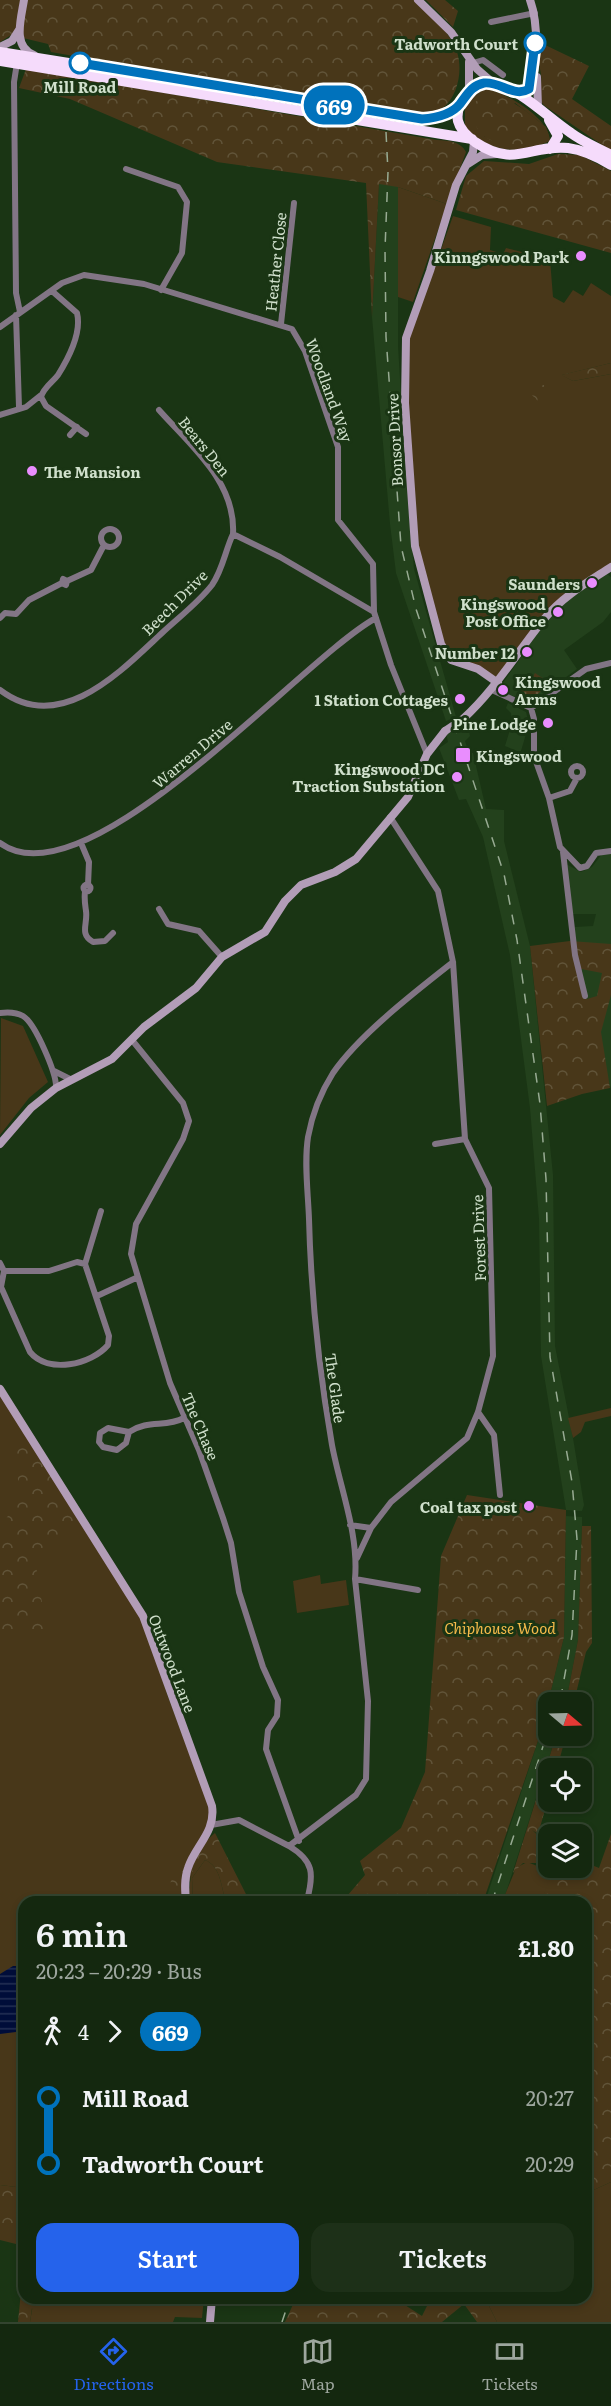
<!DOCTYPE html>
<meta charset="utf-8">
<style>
body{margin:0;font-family:Literata,serif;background:#1d3018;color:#f1f3f6;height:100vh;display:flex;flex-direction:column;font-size:22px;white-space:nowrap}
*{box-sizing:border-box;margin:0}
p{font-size:20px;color:#9da69e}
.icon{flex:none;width:33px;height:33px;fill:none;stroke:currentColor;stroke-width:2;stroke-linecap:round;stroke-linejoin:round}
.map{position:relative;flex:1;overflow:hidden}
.side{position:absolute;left:18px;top:1896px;width:574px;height:408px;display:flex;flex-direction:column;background:#14280f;border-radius:18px;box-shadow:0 3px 9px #0003,0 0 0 2px #33442f}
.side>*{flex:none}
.badge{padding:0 12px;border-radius:20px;font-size:21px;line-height:39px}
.needle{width:39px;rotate:109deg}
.fabs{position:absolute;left:538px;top:1692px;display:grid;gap:12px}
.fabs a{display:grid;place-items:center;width:54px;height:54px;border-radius:12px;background:#14280f;box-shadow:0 3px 9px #0003,0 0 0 2px #33442f;font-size:30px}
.map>.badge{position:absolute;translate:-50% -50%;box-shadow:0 0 0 3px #fff}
.legs{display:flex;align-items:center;gap:9px;height:66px;padding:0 18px;font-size:20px}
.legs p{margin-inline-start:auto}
.headline{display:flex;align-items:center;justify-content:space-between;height:102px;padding:0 18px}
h1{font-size:33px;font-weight:600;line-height:45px}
.button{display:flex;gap:12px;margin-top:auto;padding:12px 18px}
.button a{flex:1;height:69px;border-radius:18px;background:#2563eb;color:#fff;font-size:24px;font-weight:600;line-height:69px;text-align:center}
.button a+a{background:#1d3018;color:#f1f3f6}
ul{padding:0 18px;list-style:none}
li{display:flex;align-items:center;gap:21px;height:66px;font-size:22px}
li i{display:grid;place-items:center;width:9px;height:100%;margin:0 8px;background:currentColor}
li i::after{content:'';width:15px;height:15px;margin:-8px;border:4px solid;border-radius:50%;background:#14280f}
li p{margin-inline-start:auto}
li:first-child i{background:linear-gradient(#0000 50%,currentColor 0)}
li:last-child i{background:linear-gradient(currentColor 50%,#0000 0)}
.tabs{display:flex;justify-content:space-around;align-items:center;height:84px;border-top:2px solid #33442f;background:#14280f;font-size:16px;color:#9da69e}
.tabs a{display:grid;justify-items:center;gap:3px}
.tabs .selected{color:#2563eb}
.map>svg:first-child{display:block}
.built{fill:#23411c}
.grass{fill:#483719;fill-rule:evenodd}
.forest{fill:url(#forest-crowns);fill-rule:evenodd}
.park{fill:url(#park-dots)}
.water{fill:url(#water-rules)}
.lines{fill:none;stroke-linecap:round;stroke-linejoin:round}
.street{stroke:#827585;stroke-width:6}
.secondary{stroke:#b29db7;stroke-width:8}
.highway{stroke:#f5dbfb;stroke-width:10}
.rail{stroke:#98ab93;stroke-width:1.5;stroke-dasharray:10 10;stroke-linecap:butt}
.secondary-bridge{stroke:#b29db7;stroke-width:8}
.line-1-casing{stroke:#fff;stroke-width:14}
.line-1{stroke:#0072bc;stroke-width:9}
.stop-1-dot{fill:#fff;stroke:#0072bc;stroke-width:3}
.poi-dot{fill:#e98dfe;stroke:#1a3514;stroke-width:2}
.labels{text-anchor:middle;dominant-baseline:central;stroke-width:6;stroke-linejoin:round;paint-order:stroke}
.stop-label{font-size:15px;font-weight:bold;fill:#d0e0cc;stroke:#1a3514;text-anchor:end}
.poi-label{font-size:15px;font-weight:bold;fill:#d0e0cc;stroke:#1a3514;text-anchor:end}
.street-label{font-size:15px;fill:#d0e0cc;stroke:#1a3514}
.park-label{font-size:15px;font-style:italic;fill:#f5ba4b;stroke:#1a3514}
</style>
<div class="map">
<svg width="611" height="2322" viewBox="0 0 611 2322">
<defs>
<pattern id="forest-crowns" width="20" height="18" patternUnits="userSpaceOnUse" patternTransform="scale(1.5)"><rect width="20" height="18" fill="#483719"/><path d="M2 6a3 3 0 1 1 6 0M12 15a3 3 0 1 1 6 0" fill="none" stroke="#615439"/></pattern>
<pattern id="park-dots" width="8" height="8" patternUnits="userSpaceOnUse" patternTransform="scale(1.5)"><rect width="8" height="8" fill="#483719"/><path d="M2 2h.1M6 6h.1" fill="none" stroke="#615439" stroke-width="1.8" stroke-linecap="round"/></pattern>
<pattern id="water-rules" width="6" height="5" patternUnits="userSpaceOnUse" patternTransform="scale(1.5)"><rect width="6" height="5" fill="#000d39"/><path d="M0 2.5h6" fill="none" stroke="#243054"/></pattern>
</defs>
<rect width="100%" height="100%" fill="#1a3514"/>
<path class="built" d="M394,135L398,187V346L407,493L414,569L456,717L446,721L396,573L390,524L372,317L379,184Z
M607,574L611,577V612L603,622L564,650L577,669L531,703L498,690L551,614L581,589Z
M508,703L526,712L529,724L518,761L517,751L505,746L512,723L511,713L506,708Z
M467,721L470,736L465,741L469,753H473L486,809L504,810V841L530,946L553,1175L555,1346L573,1438L584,1505L582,1511L566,1510L541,1356L539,1219L530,1108L510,955L483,837L466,799L459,800L439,748L448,742L446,733Z
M602,854H611V1089L582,999L570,941L575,927L593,926L596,914H573L566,864L581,872L592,867Z
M566,1516L582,1517V1526L578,1640L566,1702H549V1736H556L503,1902H485L541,1732L564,1637Z"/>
<path class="grass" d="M484,88C505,92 550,118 550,141C518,156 490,152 465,128V106L470,94ZM515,103L546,127L525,146L506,144L484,136Z
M398,187L447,204L413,302L398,297Z
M453,216L491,227L490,250L503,254L506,248L550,259L553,297L564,303L573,290L583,296L591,283L611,296V363L562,375L573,381L611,374V567L546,617L498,683L446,654L422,579L405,403L409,339Z
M1,1018L23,1026L48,1082L29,1098L0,1135Z
M0,1389L143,1616L167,1694L209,1806V1818L183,1902H24V2188L0,2185Z
M611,1408V1416L585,1422L581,1432L573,1438L568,1418Z
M320,1575L321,1584L346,1580L349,1605L297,1613L293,1581Z
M205,1860C221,1866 221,1887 226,1902H193L192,1878Z
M527,1862L553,1872L541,1902H502L516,1868Z
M611,2182V2322H497L485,2298H586L587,2193Z
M34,2298H204L202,2318L175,2317L173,2322H30Z"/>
<path class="forest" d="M0,0H418C431,15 450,32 457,52C463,70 458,96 443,108C435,115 422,115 412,116L51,52L48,44L23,38L19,30L0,42Z
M426,0H445L458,11L453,27Z
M543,44L589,66L572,99L611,126V151L545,106L539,100C540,92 542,83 541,75C540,64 534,54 543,44Z
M26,69L437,140C450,141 460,141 466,152L447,204L398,187L379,184L372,317L366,183L217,162L70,99L19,88Z
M487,94C511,97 527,112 546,127L548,133C539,152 500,148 484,136C473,128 473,114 475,102Z
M558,154L580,155L611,171V253L456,210L466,176L484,161L529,164Z
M611,363V374L573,381L561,375Z
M532,385H548L558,393L556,403L541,404L529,392Z
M570,941L611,944V995L601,1032L610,1088L582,1094L547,1106L530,946ZM576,968L602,973L597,996L587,999L583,996Z
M30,1440L81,1520L34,1554L47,1633L0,1639V1528L21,1496L13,1451Z
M467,1495L566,1510L564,1637L541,1732L483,1902H342L365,1875L360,1861L401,1828L425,1772L441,1556Z
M582,1526H591L592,1643L586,1652L574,1702H566L578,1640Z
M556,1736H566L557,1768H549V1796L538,1834L532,1830L549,1845V1868H582V1861L599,1868L611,1834V2182L587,2193L586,1902H541L552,1871L537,1863H523L513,1873Z
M215,1833L250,1902H226C221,1887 221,1866 205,1860L192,1878L193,1902H189C189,1877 194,1849 215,1833Z
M184,1870L181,1902H162L174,1874Z
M0,2185L24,2188V2246L0,2240Z
M24,2261V2298H48L43,2312L36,2314L32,2308L30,2322H18Z
M296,2298H358L377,2303L380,2299L394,2298L422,2316L431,2298H485L497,2322H477L464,2304L442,2322H285Z"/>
<path class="park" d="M535,673L550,683L529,702L518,697L526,677L531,680Z"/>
<path class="water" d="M13,1966H24V2031L0,2034V1974Z"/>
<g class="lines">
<path class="street" d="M491,22L535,13
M17,63L14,82L16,293L20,312
M473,63L483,60L503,75
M126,169L178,187L187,202L182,253L161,290
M52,291L77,313C82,333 68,359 58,375C52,383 44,387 41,397L46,406L86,434
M16,315L19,407
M281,324L294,203
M0,327L62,283L84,275L144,284L292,329L305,351L338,447V520L373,564L374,612L391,665L427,754
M159,410C191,446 236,482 233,534
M0,415L26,407L41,395
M70,435L77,427
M101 538a9 9 0 1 1 18 0a9 9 0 1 1-18 0Z
M67,581L63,579L62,583L66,585L67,581L91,570L104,545
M0,618L5,613L16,614L29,600L62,583
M0,690C60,736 121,671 162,633C178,618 198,603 212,585C223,569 225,551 233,534L280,557L374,612
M492,690L531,708L586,669L611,663
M531,708L534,719V756L549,798L560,847L580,868L587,866L596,853L611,851
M571 772a6 6 0 1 1 12 0a6 6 0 1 1-12 0Z
M549,798L570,791L577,778
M0,843C86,907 302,658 376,618
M81,843L89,862L88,885
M563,852L575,955L585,996
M83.5 888a3.5 3.5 0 1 1 7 0a3.5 3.5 0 1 1-7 0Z
M85,892C84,899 85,904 86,911C88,924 79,934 93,942L105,941L113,933
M159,909L168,924L199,931L222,957
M0,1013C8,1012 16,1012 23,1016C35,1023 57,1074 56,1088
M132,1040L183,1103L189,1121L183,1139L136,1224L131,1254L170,1383L199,1450L223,1518L231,1543L239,1592L263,1667L278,1700L277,1716L268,1730L266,1749L299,1841
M54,1071L70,1079
M435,1144L465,1139
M0,1263L4,1271L1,1287L30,1352C48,1374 91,1365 108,1345L109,1336L85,1264L101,1211
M4,1271H49L77,1262L85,1264
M97,1296L136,1278
M478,1412L494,1435L500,1495
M129,1432L108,1428L100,1433L99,1442L103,1447L117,1450L126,1443L129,1432C149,1419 165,1428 184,1418
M350,1525L371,1528
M357,1558L371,1528L391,1502L467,1438L478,1412L493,1356L489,1188L465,1139L453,962L438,891L390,817
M355,1579L418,1590
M211,1825L239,1820L289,1846
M307,1900C314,1874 314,1861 289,1846L356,1795L366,1779L368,1701L355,1579C359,1534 340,1488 332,1445C319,1370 311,1295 309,1219C308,1192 304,1163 308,1137C312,1115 321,1092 333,1073C359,1035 416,991 453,962"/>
<path class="secondary" d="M24,0C21,19 12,47 34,55
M418,0L451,32L477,69L493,83
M0,47L12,41L19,30
M469,62V91
M537,77L538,108
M516,91L529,89C539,69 538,21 530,0
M474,141L473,152L456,185L430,271L406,338L405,403L415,546L441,644L451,660L478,669L498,683
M468,164L482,155L497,154
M463,719C496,689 517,652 545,618C563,596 588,582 611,567
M0,1144L31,1108L56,1088L112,1059L144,1027L196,988L222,957L265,932L285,901L301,885L335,872L356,859L408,797L427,754L445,731
M0,1389L143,1616L212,1806C216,1832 195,1846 188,1868C184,1879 185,1891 186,1902
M210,2322L212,2298"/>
<path class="highway" d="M0,52L417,119L439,116L460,105
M0,61L472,139
M549,120L558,136L550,149
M611,155C598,148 583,142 571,133C547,117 522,90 494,83C483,81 472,87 466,95C460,103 456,111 458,121C460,129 468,137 475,142C515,169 530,144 568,148C584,150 598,157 611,165"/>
<path class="rail" d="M386,132L388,172L385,249L386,337L401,546L416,609L504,874L517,940L540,1104L546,1179L550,1357L572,1482L577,1539L572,1635L560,1702
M492,1902L549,1728
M282,2322L290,2298"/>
<path class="secondary-bridge" d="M445,731L463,719"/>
</g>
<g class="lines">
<g class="line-1-casing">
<path id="line-1" d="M80,63L422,119C435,118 452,114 460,104C467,95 472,85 484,83C500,81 514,98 529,89L535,43"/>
</g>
<use href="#line-1" class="line-1"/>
</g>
<g class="stop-1-dot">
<circle cx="535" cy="43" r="10"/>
<circle cx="80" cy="63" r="10"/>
</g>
<g class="poi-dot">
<circle cx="581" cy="256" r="6"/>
<circle cx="32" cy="471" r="6"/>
<circle cx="592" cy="583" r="6"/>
<circle cx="558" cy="612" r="6"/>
<circle cx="527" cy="652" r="6"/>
<circle cx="503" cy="690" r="6"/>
<circle cx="460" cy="699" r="6"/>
<circle cx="548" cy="723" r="6"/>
<rect x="455" y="747" width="16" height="16" rx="3"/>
<circle cx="457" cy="777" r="6"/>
<circle cx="529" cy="1506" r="6"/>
</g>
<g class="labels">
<g class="stop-label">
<text x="518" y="43">Tadworth Court</text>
<text x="80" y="86" text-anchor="middle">Mill Road</text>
</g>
<g class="poi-label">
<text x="569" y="256">Kinngswood Park</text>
<text x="44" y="471" text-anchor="start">The Mansion</text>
<text x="580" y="583">Saunders</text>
<text x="546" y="603">Kingswood<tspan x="546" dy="17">Post Office</tspan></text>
<text x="515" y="652">Number 12</text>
<text x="515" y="681" text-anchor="start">Kingswood<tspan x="515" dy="17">Arms</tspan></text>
<text x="448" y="699">1 Station Cottages</text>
<text x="536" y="723">Pine Lodge</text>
<text x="476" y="755" text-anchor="start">Kingswood</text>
<text x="445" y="768">Kingswood DC<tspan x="445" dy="17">Traction Substation</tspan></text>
<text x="517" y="1506">Coal tax post</text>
</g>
<g class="street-label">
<text transform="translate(275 262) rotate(-84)">Heather Close</text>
<text transform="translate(330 390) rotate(70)">Woodland Way</text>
<text transform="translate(394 440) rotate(-93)">Bonsor Drive</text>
<text transform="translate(205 446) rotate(51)">Bears Den</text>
<text transform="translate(174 602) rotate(-45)">Beech Drive</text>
<text transform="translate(192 753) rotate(-40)">Warren Drive</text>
<text transform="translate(478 1238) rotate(-92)">Forest Drive</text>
<text transform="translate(336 1388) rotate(82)">The Glade</text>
<text transform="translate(201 1426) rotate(67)">The Chase</text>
<text transform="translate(173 1663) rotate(69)">Outwood Lane</text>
</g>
<g class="park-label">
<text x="500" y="1627">Chiphouse Wood</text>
</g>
</g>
</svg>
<div class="fabs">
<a><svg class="needle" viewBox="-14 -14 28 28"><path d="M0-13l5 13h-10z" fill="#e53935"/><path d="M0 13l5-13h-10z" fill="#9da69e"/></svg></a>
<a><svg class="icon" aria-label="locate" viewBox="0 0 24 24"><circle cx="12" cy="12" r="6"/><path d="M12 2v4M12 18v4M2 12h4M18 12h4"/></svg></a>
<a><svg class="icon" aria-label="layers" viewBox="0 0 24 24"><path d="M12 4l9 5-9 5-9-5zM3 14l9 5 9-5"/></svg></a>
</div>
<b class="badge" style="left:334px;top:105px;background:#0072bc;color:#fff">669</b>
<section class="side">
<div class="headline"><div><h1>6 min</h1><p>20:23 – 20:29 · Bus</p></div><b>£1.80</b></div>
<div class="legs"><svg class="icon" aria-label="walk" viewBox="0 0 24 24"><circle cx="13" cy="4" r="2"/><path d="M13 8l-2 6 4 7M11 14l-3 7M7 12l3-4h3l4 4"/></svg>4<svg class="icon" aria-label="forward" viewBox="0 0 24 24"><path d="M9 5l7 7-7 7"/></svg><b class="badge" style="background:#0072bc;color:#fff">669</b></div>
<ul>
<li><i style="color:#0072bc"></i><b>Mill Road</b><p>20:27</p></li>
<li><i style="color:#0072bc"></i><b>Tadworth Court</b><p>20:29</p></li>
</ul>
<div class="button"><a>Start</a><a>Tickets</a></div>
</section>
</div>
<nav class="tabs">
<a class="selected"><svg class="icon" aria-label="directions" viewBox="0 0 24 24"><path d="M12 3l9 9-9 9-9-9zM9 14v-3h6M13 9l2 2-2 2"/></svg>Directions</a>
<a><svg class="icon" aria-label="map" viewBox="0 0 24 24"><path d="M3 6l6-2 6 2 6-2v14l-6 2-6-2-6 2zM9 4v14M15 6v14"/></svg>Map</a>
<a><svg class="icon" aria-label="tickets" viewBox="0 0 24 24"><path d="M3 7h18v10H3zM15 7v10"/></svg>Tickets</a>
</nav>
